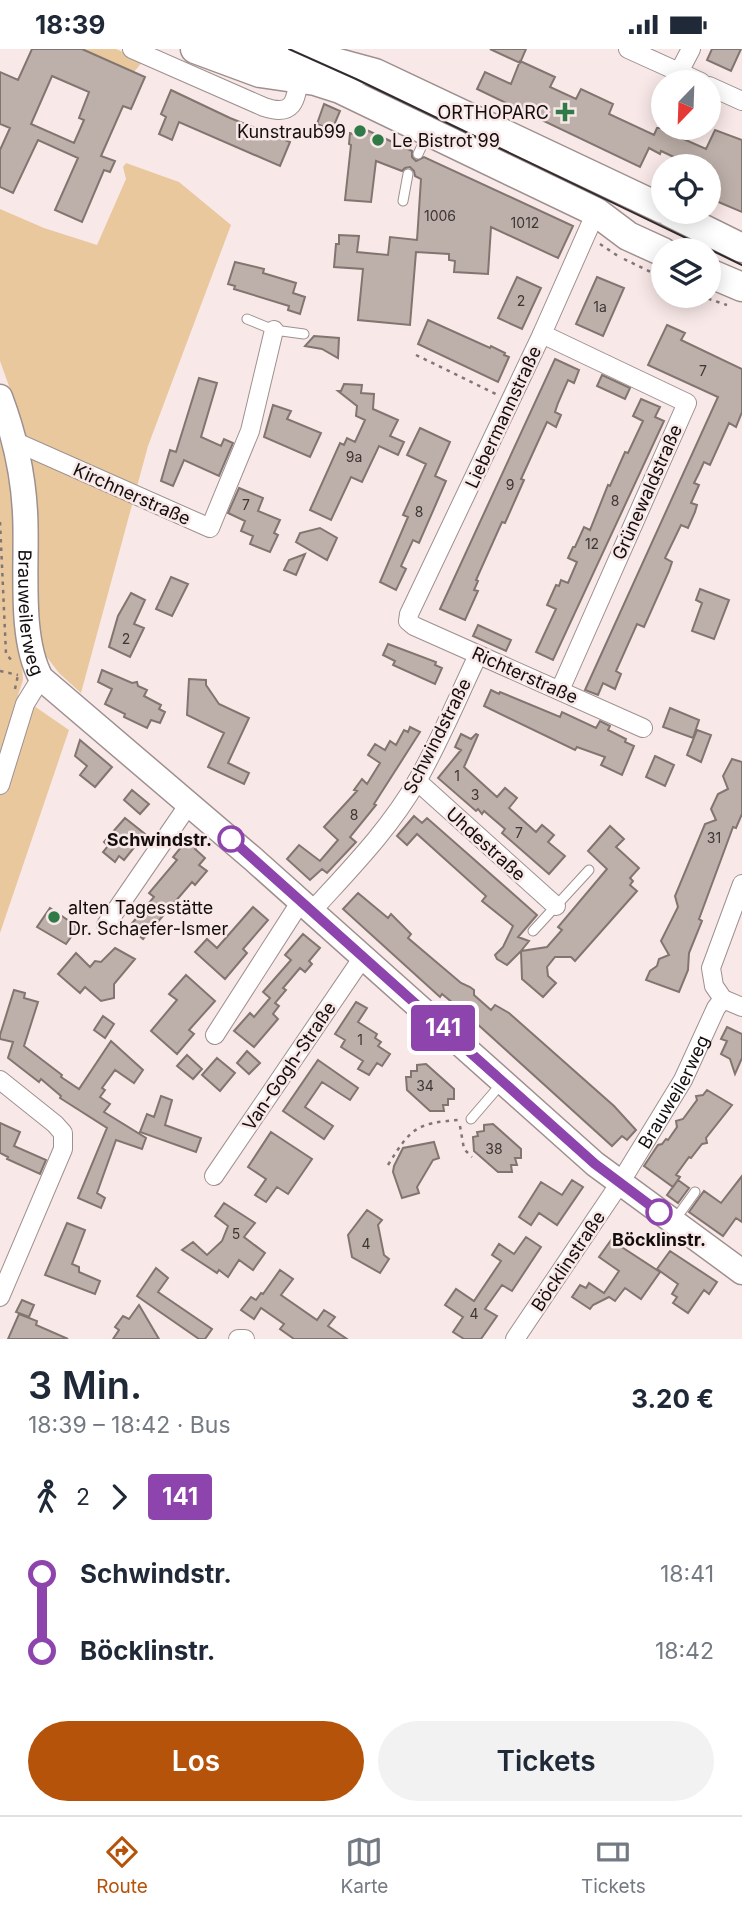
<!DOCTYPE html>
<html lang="de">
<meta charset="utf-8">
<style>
body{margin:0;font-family:Inter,sans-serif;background:#f2f2f3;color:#1f2937;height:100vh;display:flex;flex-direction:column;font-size:26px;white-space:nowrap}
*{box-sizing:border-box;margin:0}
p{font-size:23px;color:#747a83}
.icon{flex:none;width:38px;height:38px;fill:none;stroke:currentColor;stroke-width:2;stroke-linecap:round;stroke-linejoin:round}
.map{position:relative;height:1290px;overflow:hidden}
.details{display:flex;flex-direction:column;background:#fff;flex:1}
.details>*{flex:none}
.badge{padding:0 14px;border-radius:5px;font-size:24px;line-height:46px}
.needle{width:46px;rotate:203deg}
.tools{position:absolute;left:651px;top:21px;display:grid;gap:14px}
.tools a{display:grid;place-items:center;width:70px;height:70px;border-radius:50%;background:#fff;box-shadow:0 4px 18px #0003;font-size:35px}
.map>.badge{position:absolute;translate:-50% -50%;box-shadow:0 0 0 4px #fff}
.legs{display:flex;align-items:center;gap:10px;height:77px;padding:0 28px;font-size:23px}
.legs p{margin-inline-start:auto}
.summary{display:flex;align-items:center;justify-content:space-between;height:119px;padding:0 28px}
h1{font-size:38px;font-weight:600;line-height:52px}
.action{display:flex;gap:14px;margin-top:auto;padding:14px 28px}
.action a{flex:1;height:80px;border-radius:42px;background:#b45309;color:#fff;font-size:28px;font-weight:600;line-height:80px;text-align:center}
.action a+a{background:#f2f2f3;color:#1f2937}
ul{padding:0 28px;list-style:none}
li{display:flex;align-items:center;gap:24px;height:77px;font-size:26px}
li i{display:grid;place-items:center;width:10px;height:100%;margin:0 9px;background:currentColor}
li i::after{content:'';width:18px;height:18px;margin:-9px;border:5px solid;border-radius:50%;background:#fff}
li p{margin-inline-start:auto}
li:first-child i{background:linear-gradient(#0000 50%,currentColor 0)}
li:last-child i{background:linear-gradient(currentColor 50%,#0000 0)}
.status{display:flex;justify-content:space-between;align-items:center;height:49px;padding:0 35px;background:#fff;direction:ltr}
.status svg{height:19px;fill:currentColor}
.tabs{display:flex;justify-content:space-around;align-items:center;height:98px;border-top:2px solid #e0e1e3;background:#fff;font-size:19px;color:#747a83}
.tabs a{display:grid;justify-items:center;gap:4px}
.tabs .current{color:#b45309}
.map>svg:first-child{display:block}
.green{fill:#e9c89d}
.building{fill:#bdafa9;stroke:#82756f;stroke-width:2;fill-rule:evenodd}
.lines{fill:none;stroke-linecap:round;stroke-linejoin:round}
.lane-casing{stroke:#9f9090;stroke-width:11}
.street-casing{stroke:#9f9090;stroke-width:20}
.secondary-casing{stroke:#9f9090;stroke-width:27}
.primary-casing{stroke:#9f9090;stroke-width:31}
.path{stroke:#807675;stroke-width:2.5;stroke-dasharray:3.5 5;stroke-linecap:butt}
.lane{stroke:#fff;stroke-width:9}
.street{stroke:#fff;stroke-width:18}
.secondary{stroke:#fff;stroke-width:24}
.primary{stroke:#fff;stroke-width:28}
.tram{stroke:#322b2b;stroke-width:2}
.line-1-casing{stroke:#fff;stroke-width:16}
.line-1{stroke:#8e44ad;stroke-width:10}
.poi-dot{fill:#307a48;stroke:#f9e8e8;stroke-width:2.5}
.stop-1-dot{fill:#fff;stroke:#8e44ad;stroke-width:3.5}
.labels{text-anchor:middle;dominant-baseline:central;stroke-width:5;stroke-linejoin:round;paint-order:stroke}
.number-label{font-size:14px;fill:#3e3634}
.poi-label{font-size:18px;fill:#130e0d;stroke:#f9e8e8;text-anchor:end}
.street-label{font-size:18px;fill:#130e0d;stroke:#f9e8e8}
.stop-label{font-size:18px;font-weight:bold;fill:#130e0d;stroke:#f9e8e8;text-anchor:end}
</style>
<div class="status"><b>18:39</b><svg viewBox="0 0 49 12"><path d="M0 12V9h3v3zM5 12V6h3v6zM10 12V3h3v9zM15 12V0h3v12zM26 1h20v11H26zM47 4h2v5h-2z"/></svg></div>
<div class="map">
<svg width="742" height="1290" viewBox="0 0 742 1290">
<rect width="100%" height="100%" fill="#f9e8e8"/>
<path class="green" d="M82,0H116L143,12L134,23Z
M126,114L179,133L231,176L148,397L81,644L59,624L46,607L39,583L36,439L24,379L0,312V160L44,179L97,196L126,130L123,118Z
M0,374L8,395L23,631L18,646L69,681L0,884Z"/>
<path class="building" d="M32,0H82L145,28L131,60L123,57L101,107L115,112L110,123L104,121L82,173L55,161L78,109L38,91L13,144L0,138V101L10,79L0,75V23L18,31ZM52,27L89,43L79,69L84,71L74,94L31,75Z
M490,0H526L520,14Z
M712,0H741L731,22L707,11Z
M520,12L555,28L550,38L576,50L581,40L613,55L609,65L654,86L657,79H675L672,85L706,100L715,81L742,91V163L709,149V117H693L661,102L660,105L649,99L640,118L477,40L485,23L511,35Z
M171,41L230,69L290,93L280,117L179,73L172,91L159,85L166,68L161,65Z
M324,55L340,62L332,81L317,75Z
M360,78L412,102V108L416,112L424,108L573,177L558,209L491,178L488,225L454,223L455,212L449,211V205L416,203L410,276L358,271L363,220L334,218L336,195H339V186L359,187L357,203L388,206L390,188L417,191L421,130L415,127L414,122L410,118L405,119L402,122L376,112L371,153L345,151L351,96L349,95L350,84L356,86Z
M235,213L264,220L263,224L296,234L293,244L305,248L300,265L288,261L289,257L234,240L235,237L228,235Z
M517,228L541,239L522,280L498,269Z
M597,228L624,239L603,287L576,275Z
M428,271L490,299L491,297L505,304L504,306L509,308L498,333L418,295Z
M667,276L685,284L681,291L742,320V363L736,378L729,374L710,416L704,413L699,424L694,434L699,436L691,454L697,456L695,463L688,479L681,476L665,509L672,513L669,522L644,578L637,575L616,622L621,625L615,640L603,634L598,646L585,641L718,348L648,316Z
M314,287L339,289L338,309L322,300L305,297Z
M555,310L579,321L574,334L568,331L558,354L555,363L561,366L556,378L547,373L521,430L524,431L505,474L502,473L476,531L478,532L474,541L478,542L465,571L440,560Z
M602,326L630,339L625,350L597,337Z
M199,329L217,334L201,388L221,397L224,390L233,394L219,427L184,411L173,437L161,432L170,401L176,403Z
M344,335L362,336L361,344L374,345L373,360L398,371L390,387L404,393L398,406L379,397L362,433L351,428L331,471L310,461L340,394L344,396L347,389L355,393L365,371L356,367L357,357L338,342H341Z
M641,350L660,358L655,368L664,372L553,611L536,603L556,560L547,556L556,536L559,537L561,531L568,534L577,513L568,509L573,498H575L584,478L590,481L608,436L610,437L625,403L628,404L643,372L633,367Z
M273,356L291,362L287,370L321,384L310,408L264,388Z
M420,379L450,393L435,427L446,432L419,494L413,491L401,517L406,520L396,541L380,533L408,468L403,466L426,415L407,406Z
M239,439L263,449L258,462L280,471L274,484L278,486L270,503L250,495L253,487L241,482L245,472L228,464Z
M320,479L337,489L327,511L296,493L300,484Z
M305,505L296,526L284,521L289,511Z
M171,528L188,535L172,567L156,560Z
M700,540L729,551L714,590L692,582L702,554L696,551Z
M131,544L145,551L134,575L144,579L130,608L109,598L118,567Z
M478,576L511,591L506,602L473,587Z
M388,595L436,613L435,616L442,619L435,635L393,616L395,612L383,606Z
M102,621L132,634L137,633L138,637L147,641L144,647L161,656L159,660L165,663L160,674L151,671L147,679L124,668L125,665L105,655L112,640L98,633Z
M189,630L206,631V636L219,655L249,669L228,714L249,724L244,735L208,718L224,684L187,666Z
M491,641L499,645L500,643L560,668L562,663L596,679L600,672L610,677L608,681L626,690L625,693L634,697L622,726L601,716L605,708L577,698L575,701L484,657Z
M670,659L699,671L693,689L663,678Z
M410,678L420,683L374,755L376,756L350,788L356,793L327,824L322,820L310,831L287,810L299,796L320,812L338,791L324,778L357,742L354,741L362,730L367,735L380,714L368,706L375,695L385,701L390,692L396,696L404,681L408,683Z
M697,681L711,686L701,713L687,706Z
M461,685L471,690L476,685L478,686L464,718L497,748L505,739L517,749L509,759L536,783L542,776L554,786L548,793L565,807L549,825L502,784L505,780L484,762L482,765L478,760L476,762L438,729L461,701L455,698Z
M80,691L112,718L95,738L80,726L87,717L75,707Z
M655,707L674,716L665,737L646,728Z
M732,710L742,713V765L736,779L733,778L699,870L702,872L689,904L688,921L679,943L646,931L650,922L657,917L659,910L669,906L661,892L678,858L675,847L705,775L716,771L711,760L718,745L728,740L723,727Z
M132,741L149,755L140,765L124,751Z
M414,767L422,774L427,769L537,866L518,888L529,892L521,902L547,898L562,881L558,878L607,820L588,802L610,777L624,790L616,798L639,819L630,829L633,832L630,836L637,842L575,912L571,908H555L547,918L548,927L556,934L543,948L522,930L521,902L507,916L497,910L495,906L503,898L513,877L482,852L486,847L417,785L407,796L397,787Z
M125,769L145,785L124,811L119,807L115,813L103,803L108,797L104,793Z
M191,786L200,794L195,800L205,809L199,816L207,822L195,836L192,833L143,890L129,878L154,848L149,844L177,811L173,808Z
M358,844L388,869L391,865L411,885L408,889L461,934L470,938L474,941V946L491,961L495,956L509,964L614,1057L636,1081L627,1091L622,1087L612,1097L464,963L442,945L440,948L343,860Z
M253,858L268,871L243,900L247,904L225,930L195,903L207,890L217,899Z
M50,859L78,878L66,895L37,878Z
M303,885L320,899L309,912L312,915L305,923L300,919L283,939L286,941L275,954L279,957L273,965L278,970L254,998L234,982L250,964L254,968L270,949L263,943L291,911L285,906Z
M115,899L135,910L114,935V949L101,952L85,938L80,944L58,925L76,904L90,918L95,912L101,913Z
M186,926L215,952L189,981L194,985L177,1005L151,982L177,951L169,945Z
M14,941L25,944L24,949L38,953L24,997L62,1026L61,1028L79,1040L111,992L143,1021L134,1034L115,1021L102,1039L105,1041L100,1048L110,1055L104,1063L146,1089L142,1100L116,1091L97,1144L105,1149L101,1159L78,1149L107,1079L60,1049L61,1047L41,1030L39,1033L8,1009L13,993L0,990V986Z
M356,953L367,959L358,973L377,985L375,989L381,993L378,997L390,1005L382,1017L377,1014L369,1026L358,1020L363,1012L341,998L345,991L335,985Z
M103,967L114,975L105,989L94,981Z
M727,978L742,985V1009L735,1025L730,1010L721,1005L727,992L721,990Z
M247,1002L260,1014L249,1025L237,1014Z
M187,1006L202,1020L193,1030L177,1017Z
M217,1009L235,1024L220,1042L202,1026Z
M318,1011L358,1039L350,1051L322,1033L305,1058L333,1077L324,1090L283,1062Z
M426,1015L454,1040V1050H448V1056H443L444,1062H430L407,1041L406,1028H411V1022H417V1016Z
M707,1041L732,1056L706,1089L707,1094L702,1095L691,1109L689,1108L676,1126L680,1128L673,1138L644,1117L658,1096L662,1095L666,1090L668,1091L677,1078L676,1072L683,1070L697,1051L696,1047L703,1046Z
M161,1047L172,1051L165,1076L201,1089L196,1103L140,1083L147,1065L154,1068Z
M0,1074L20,1083L14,1097L46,1111L40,1125L7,1110L8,1108L0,1104Z
M493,1075L521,1100V1109H515L517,1116H511L512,1123H498L474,1102L473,1088L478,1087L477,1083L484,1082V1076Z
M271,1083L312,1110L288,1145L277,1138L266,1153L255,1146L266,1130L248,1118Z
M434,1093L439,1109L433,1111L417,1138L419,1144L402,1149L393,1123L394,1117L403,1099Z
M742,1127V1173L736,1169L723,1187L689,1163L704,1142L721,1154Z
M572,1131L583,1138L557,1176L539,1164L531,1176L519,1168L541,1133L562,1146Z
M678,1131L689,1139L678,1154L667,1146Z
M224,1154L255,1174L244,1188L265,1204L253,1221L239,1211L228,1228L219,1221L217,1224L182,1201L193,1193L207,1206L222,1192L228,1177L215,1167Z
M367,1161L382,1171L378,1176L384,1206L389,1210L380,1224L352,1208L348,1186Z
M67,1174L85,1181L72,1215L79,1218V1223L100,1232L95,1245L45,1226Z
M526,1188L541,1198L512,1242L502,1236L485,1260L497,1267L481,1290H464L453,1283L463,1268L445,1256L456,1240L474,1252L501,1212L492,1206L499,1195L514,1205Z
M611,1191L660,1223L641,1250L625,1239L615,1252L609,1248L593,1256L590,1260L572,1248L580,1236L586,1239L589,1234L604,1244L619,1222L599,1208Z
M670,1202L717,1233L709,1245L704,1241L688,1264L673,1254L677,1248L672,1245L678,1235L657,1220Z
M156,1219L168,1229L158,1243L212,1280L205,1290H199L137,1247Z
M280,1221L293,1230L281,1246L317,1271L324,1261L335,1268L328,1277L347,1290H294L280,1280L284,1275L261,1259L254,1270L241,1261L251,1248L256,1251L261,1244L263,1245Z
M22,1251L34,1256L29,1268L16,1263Z
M139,1256L159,1290H113L119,1281L115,1278L123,1267L129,1270Z
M19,1265L37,1272L36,1276L68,1290H8Z"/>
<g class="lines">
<g class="lane-casing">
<path id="lane" d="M418,105L427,86
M403,152L408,125
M247,270L274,281L304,285
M533,882L589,821
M471,1070L502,1034
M674,1172L695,1143"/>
</g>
<g class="street-casing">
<g id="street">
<path d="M132,0L264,58C297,69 296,48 300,21"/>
<path d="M628,0L701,33"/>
<path d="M679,23L691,0"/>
<path d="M709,37L742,52"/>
<path d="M596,163L542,285L409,565L408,572L414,577L643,679"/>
<path d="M542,285L687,354L560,641"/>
<path d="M16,393L210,479L250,382L274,281"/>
<path d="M417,732L556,857"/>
<path d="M0,736L25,655L41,629"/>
<path d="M742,835L711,919L714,937L723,950L742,958"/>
<path d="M312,862C349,821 389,781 417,732C440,692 458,648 478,606"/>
<path d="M106,876L189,755"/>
<path d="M215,986L301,852"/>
<path d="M0,1031L55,1075L63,1084V1100L0,1248"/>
<path d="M214,1127L363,908"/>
<path d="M238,1290H245"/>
<path id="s1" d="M515,1290L620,1134L683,1031L716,959L723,950"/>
</g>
</g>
<g class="secondary-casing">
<g id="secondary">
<path id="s2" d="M0,348C14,385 23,424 25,463C28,512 18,587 41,629L252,809L595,1115L742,1223"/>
</g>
</g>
<g class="primary-casing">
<path id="primary" d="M195,0L260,24L315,32L340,40L596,163L628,187L663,203
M236,0L249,4L327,11L375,24L663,160
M669,163L742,199
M709,224L742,238"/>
</g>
<path class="path" d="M600,195L618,207
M624,210L663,229
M700,247L727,256
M416,306L498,346
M0,473L6,605L13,613
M0,622L18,626
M15,640L18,626
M460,1077L464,1100L472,1108
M388,1116C411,1079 416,1074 459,1071"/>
<use href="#lane" class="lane"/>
<use href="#street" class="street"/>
<use href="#secondary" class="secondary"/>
<use href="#primary" class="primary"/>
<path class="tram" d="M289,0L356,30L742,216"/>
</g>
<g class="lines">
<g class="line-1-casing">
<path id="line-1" d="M231,790L595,1115L659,1163"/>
</g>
<use href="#line-1" class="line-1"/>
</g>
<g class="poi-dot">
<path d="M561.5 52.5h7v7h7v7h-7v7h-7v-7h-7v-7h7z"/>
<circle cx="360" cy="82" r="7"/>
<circle cx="378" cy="91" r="7"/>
<circle cx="54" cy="868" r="7"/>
</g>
<g class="stop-1-dot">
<circle cx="231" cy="790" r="12"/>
<circle cx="659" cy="1163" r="12"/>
</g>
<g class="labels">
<g class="number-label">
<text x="440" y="166">1006</text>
<text x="525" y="173">1012</text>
<text x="521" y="251">2</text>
<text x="600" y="257">1a</text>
<text x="703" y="321">7</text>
<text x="354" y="407">9a</text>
<text x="510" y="435">9</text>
<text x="615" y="451">8</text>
<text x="246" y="455">7</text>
<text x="419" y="462">8</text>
<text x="592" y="494">12</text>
<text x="126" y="589">2</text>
<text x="457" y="726">1</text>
<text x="475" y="745">3</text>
<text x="354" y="765">8</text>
<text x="519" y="783">7</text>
<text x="714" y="788">31</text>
<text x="360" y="990">1</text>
<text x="425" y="1036">34</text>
<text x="494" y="1099">38</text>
<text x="236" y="1184">5</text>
<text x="366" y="1194">4</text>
<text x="474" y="1264">4</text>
</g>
<g class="poi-label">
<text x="549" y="63">ORTHOPARC</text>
<text x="346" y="82">Kunstraub99</text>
<text x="392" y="91" text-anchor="start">Le Bistrot 99</text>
<text x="68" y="858" text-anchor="start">alten Tagesstätte<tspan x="68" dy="21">Dr. Schaefer-Ismer</tspan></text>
</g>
<g class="street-label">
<text transform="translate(503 368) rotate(-65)">Liebermannstraße</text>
<text transform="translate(647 443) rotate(-66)">Grünewaldstraße</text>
<text transform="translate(132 445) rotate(24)">Kirchnerstraße</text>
<text stroke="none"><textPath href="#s2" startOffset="219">Brauweilerweg</textPath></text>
<text transform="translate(525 626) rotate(24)">Richterstraße</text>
<text transform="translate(437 687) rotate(-63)">Schwindstraße</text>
<text transform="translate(486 795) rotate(42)">Uhdestraße</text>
<text transform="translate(289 1017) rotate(-56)">Van-Gogh-Straße</text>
<text stroke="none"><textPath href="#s1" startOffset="294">Brauweilerweg</textPath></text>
<text transform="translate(568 1212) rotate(-56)">Böcklinstraße</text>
</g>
<g class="stop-label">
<text x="212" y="790">Schwindstr.</text>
<text x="659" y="1190" text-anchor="middle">Böcklinstr.</text>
</g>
</g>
</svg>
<div class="tools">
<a><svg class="needle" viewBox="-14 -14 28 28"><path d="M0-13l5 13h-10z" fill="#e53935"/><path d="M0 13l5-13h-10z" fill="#747a83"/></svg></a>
<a><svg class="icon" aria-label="locate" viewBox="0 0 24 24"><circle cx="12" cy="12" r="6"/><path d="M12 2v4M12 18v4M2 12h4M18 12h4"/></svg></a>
<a><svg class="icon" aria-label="layers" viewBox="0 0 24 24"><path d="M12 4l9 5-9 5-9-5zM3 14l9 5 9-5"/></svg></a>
</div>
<b class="badge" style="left:443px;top:979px;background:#8e44ad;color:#fff">141</b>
</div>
<section class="details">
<div class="summary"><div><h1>3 Min.</h1><p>18:39 – 18:42 · Bus</p></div><b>3.20 €</b></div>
<div class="legs"><svg class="icon" aria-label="walk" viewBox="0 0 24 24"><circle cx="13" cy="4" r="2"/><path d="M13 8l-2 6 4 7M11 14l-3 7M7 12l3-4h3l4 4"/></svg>2<svg class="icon" aria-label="forward" viewBox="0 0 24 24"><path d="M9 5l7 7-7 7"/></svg><b class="badge" style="background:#8e44ad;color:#fff">141</b></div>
<ul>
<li><i style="color:#8e44ad"></i><b>Schwindstr.</b><p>18:41</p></li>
<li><i style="color:#8e44ad"></i><b>Böcklinstr.</b><p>18:42</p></li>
</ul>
<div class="action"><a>Los</a><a>Tickets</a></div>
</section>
<nav class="tabs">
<a class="current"><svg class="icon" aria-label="directions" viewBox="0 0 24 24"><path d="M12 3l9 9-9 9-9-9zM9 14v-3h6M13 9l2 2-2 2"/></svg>Route</a>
<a><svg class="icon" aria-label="map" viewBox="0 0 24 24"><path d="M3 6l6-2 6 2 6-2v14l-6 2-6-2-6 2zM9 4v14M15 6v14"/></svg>Karte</a>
<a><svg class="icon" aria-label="tickets" viewBox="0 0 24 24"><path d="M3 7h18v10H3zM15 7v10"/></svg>Tickets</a>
</nav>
